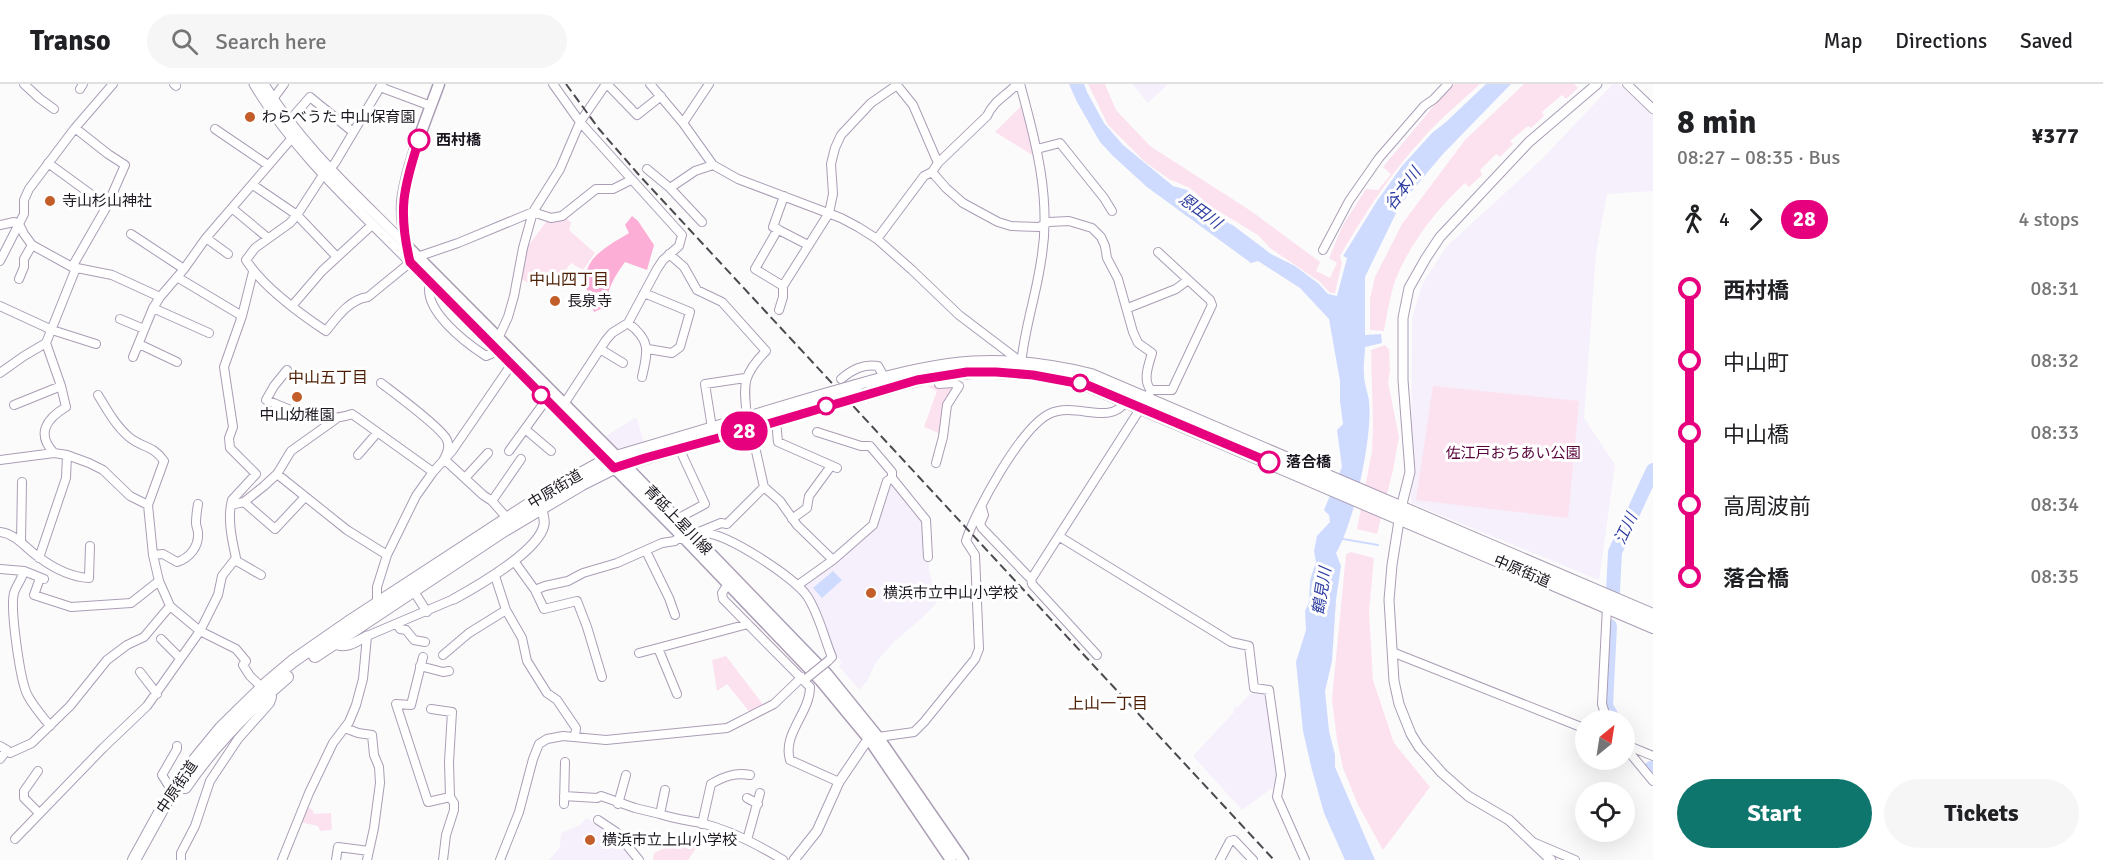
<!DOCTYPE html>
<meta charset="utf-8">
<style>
body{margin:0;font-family:Signika,"Noto Sans JP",sans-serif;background:#f6f6f6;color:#202124;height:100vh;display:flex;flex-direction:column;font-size:22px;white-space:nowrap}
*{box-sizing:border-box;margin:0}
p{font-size:20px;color:#757577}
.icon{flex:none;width:33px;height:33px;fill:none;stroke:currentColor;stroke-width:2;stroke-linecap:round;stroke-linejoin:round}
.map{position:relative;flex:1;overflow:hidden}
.side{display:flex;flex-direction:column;background:#fff;width:450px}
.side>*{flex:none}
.badge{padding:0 12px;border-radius:20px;font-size:21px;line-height:39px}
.needle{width:39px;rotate:30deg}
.buttons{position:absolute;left:1575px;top:626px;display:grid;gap:12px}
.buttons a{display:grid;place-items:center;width:60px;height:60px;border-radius:50%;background:#fff;box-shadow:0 6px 24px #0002;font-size:30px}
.map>.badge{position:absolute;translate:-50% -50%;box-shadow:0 0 0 3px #fff}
.legs{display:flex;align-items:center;gap:9px;height:66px;padding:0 24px;font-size:20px}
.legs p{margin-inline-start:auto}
.head{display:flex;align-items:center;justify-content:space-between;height:102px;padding:0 24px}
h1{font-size:33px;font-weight:800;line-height:45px}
.button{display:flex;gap:12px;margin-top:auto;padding:12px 24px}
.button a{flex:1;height:69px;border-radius:36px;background:#0f766e;color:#fff;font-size:24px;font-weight:800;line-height:69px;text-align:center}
.button a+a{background:#f6f6f6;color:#202124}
ul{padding:0 24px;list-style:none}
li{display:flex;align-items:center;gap:21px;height:72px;font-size:22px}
li i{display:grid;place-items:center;width:9px;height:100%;margin:0 8px;background:currentColor}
li i::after{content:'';width:15px;height:15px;margin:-8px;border:4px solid;border-radius:50%;background:#fff}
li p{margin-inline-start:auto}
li:first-child i{background:linear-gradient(#0000 50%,currentColor 0)}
li:last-child i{background:linear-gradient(currentColor 50%,#0000 0)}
header{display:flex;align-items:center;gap:36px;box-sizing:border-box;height:84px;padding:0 30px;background:#fff;border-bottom:2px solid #e0e0e0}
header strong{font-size:28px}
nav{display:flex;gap:33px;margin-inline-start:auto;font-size:21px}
.search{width:420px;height:54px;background:#f6f6f6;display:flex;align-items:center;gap:15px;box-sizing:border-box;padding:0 21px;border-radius:33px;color:#757577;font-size:22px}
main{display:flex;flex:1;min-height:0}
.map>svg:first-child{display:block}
.built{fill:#f6effc}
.green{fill:#fce2ef}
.forest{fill:#fcaed6}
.water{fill:#cedbff}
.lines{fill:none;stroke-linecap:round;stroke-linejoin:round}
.stream{stroke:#cedbff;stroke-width:2}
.river{stroke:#cedbff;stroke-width:14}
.minor-casing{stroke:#aa9db5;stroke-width:10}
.tertiary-casing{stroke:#aa9db5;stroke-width:11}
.secondary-casing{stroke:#aa9db5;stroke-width:13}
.primary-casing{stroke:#aa9db5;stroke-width:14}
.minor{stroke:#fff;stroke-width:8}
.tertiary{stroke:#fff;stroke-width:9}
.secondary{stroke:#fff;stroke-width:10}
.primary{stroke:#fff;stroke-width:12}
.rail{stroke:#4c484f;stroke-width:2;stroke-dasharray:9 4.5;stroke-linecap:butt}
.minor-bridge-casing{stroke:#aa9db5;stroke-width:10;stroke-linecap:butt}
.primary-bridge-casing{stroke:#aa9db5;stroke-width:14;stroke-linecap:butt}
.minor-bridge{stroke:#fff;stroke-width:8}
.primary-bridge{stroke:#fff;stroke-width:12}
.line-1-casing{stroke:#fff;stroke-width:14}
.line-1{stroke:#e6007e;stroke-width:9}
.poi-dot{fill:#c35e2b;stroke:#fff;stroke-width:2}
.stop-1-dot{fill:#fff;stroke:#e6007e;stroke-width:3}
.labels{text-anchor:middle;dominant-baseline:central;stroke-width:6;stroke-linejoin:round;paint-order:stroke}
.poi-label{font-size:15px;fill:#1b161f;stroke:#fff;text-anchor:start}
.stop-label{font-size:15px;font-weight:bold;fill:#1b161f;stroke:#fff;text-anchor:start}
.park-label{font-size:15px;fill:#58023b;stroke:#fff}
.street-label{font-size:15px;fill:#1b161f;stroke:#fff}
.water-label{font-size:16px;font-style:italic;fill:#2e3ea0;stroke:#fff}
.neighbourhood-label{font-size:16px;fill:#4e1f05;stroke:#fff}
</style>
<header>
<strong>Transo</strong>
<div class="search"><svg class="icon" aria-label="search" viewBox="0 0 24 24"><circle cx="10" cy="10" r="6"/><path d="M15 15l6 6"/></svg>Search here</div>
<nav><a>Map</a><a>Directions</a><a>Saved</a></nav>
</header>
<main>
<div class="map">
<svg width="1653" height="776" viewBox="0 0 1653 776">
<rect width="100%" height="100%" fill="#fbfbfb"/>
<path class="built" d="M1132,0H1168L1148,19Z
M1613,0H1618L1653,30V107L1607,110L1596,169L1584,334L1615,381L1599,496L1411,419L1412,235L1422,201L1446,163L1542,75Z
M635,334L637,335L644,359L623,366L613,362L606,352Z
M889,401H894L928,445L929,486L937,518L924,532L895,557L876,578L867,597L859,606L839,582L842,579L831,563L802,501L873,442Z
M1260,609L1264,611L1267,617L1278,692L1276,701L1242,726L1193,672L1234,628V623H1238L1250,610Z
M586,734L615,750L635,776H549L560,763L561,749L580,741Z"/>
<path class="green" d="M1088,0H1105L1116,26L1150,62L1251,127L1320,178L1316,187L1330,194L1337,179L1329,174L1343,141L1366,105L1378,106L1391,90L1383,83L1436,19L1454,0H1480C1462,17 1442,33 1426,51C1391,88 1365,129 1340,172L1342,179L1335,209H1330L1320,198L1270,164L1258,151L1210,122L1190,104L1169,95L1145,78L1108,41Z
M1524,0H1574L1578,4L1566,15L1562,11L1542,28L1544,32L1531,44L1528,42L1510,57L1513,60L1500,73L1496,70L1480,86L1482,91L1469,103L1465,99C1436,126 1410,159 1395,197C1390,212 1387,231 1384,247L1370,246V215L1375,193L1402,140L1465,56Z
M1021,22L1034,72L995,48Z
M565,132L571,139L569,146L595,169L583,186L571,179L562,191L550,198L537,191H532L528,199L521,195L525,166L546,138Z
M1385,261L1389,266L1390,287L1388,298L1399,353L1393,386L1377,450L1357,445L1372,367L1373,342L1371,266Z
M936,301L944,305L953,302L956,304L946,315L941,350L924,343L937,307L927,302Z
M1433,302L1579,317L1568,434L1416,416Z
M1351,468L1374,474L1369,528L1373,596L1394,659L1430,703L1383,766L1358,721L1343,684L1337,656L1332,615L1346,470Z
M726,572L765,623L751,630L727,600L717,607L712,576Z
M305,723L312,725L314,730L331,729L332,746L320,747L318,742L300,738Z
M682,756L696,764L688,776H653L654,769Z"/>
<path class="forest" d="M632,132L638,137L654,161L647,186L625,178C614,193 608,204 605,223L594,228C575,182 590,172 629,149L625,141Z"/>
<path class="water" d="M1069,0H1084L1087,8L1104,39L1123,61L1173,102L1187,106L1221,135L1234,142L1271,170L1295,182L1319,200L1328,210L1337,212L1347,174L1343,172L1377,117L1402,82L1432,49L1446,38L1486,0H1511L1442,71L1400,121L1365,193V251L1381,250L1382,259L1365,263C1365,272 1363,281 1364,290C1364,300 1368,308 1369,317C1373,353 1354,439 1336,469L1341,482L1336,516L1332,577L1325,607L1329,647L1335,671V683L1375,776H1345L1324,729L1312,686L1303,647L1296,578L1306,546L1305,527L1309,518L1310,496L1316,478L1314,467L1317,452L1330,438L1329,431L1324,426L1342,383L1337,346L1343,340L1340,317V297L1329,235L1300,204L1258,177L1251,179L1147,103L1113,72L1100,58L1077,18Z
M833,487L842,496L822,514L813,504Z"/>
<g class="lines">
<path class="stream" d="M1343,455L1378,461"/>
<path class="river" d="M1613,507L1615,468L1653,386
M1610,542L1606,622L1614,636
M1651,684L1653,687"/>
<g class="minor-casing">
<path id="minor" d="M24,0L39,14L54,25
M174,0L176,2
M382,0L335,79L321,94L297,131L290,139L255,164L246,176C263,203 299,229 326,247C337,233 350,215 368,213L417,173L458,159L533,128L551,134L562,132L596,105H613L631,96
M553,0L580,38L682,151L679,162L663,176L657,185L628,239L612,249L606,256L564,320
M607,0L637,31L661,12
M650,0L683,39L713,81L738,95L841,134L858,143L877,155L912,186L959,231L1021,278
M896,0L913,21L938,79
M1020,0C1036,58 1052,117 1041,177C1036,212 1024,246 1021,281
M1627,0L1653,25
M380,3L431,22
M80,5L83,0
M273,15L284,0
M289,37L310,13L353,48
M683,39L709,0
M75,44L108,70L125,81L107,122
M215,45L268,81
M1037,65L1060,59L1104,114L1112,127
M48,79L107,122L72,183
M647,85L670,104L695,87L713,81
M932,88L946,104L963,119L998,138L1011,142L1039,143L1049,138L1069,137L1092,144L1101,153L1105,162L1107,174L1118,195L1133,248L1138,259L1152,269C1149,280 1142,296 1151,306L1147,314L1032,494L1029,493L982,444L980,440L984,431L982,424
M253,101L297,131L337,173
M670,104L702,138
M784,112L773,143L808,161
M233,125L268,154
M0,141L14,138L19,140L24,150L32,161L72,183L112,191L160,213
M778,145L755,185L783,202
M131,150L184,185
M206,154L228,170
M877,155L924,92L932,88L938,79L987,32C993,18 1004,13 1014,3H1021
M1323,166L1349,117L1379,74L1424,22L1434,15L1448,0
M669,170L684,183L697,206L722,218L766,267C741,292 744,301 747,334
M0,177L24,130V116L29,105L75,44L113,0
M177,193L242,232
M19,195L24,183V175L32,161
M430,199C422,226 466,259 486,272L491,270L508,233L514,212L523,164L533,128L560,85L580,38L606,0
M644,209L690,228L680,263L672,269L648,265
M0,222L52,246L96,260
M292,222L322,187L373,140
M153,224L209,249
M1128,224L1176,205L1188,196
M779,226L783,213V202L829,129L833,110L831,80L835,64L841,51L871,19L897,1
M120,235L144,245
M628,239C651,256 648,267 642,293
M139,260L177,278
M600,265L623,279
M133,273L153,224L160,213L184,185L206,154L292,54
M287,286L274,302L266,316C296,328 320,341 352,330L433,388
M0,289L24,272L46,259
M841,295C853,285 863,280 878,282L884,293
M381,299C394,309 442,344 447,356C450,363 447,369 444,375L483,411L492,417L507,434
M1151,306H1172L1212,221L1210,216L1158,168
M98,311C107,326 116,342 129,353C142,364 153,361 164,377L148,421L153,471L159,497L167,515L170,522L200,547L236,565L246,577L243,581L250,592L272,613L270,619L238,655L210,697L195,742L181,769V776
M14,321L61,302
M776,337L778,358L837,384
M712,344L705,300L745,294
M525,345L551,367
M751,345L764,403L780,417L797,441L833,476L873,441L887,397L892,394L926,436L928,473
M817,348L861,362H870L892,388V394
M509,367L546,316
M54,369C36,350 46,335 66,323L61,302L46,259L76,184
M358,371L377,349
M0,376L54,369L67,371L89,379L103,386L130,412L148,421
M936,379L943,353L947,321L959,302L954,299L939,300L936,292
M277,390L347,446L387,471
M465,394L488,369
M492,417L521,375
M244,418L275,445L305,413
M231,421L244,418L264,402L277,390L291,367L336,335
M677,435L705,420L679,364
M792,435L807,424L809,412L831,382
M0,448C17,450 26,465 40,474C55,485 70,493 89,494L90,462
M699,448L721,439L727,440L764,403
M1060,453L1231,558L1249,562L1254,604L1269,606L1281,691L1277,713L1305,776
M696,455L705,449C728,450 794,493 807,512C819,530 824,554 832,573L828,577
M21,458L22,398
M646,467L669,514L675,531
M153,471L163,470L177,478C190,474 199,462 198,449C198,445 196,443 196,439C196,433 197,426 198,420
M39,474L66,394L67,371
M235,476L261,491
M514,477L535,506L544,525L577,517L587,543L602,593
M0,485L24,487L44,495
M24,487C22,495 16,502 14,509C10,524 20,598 28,612C34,623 42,632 50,642
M495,492L506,526L522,554L527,577L547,609L557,616L576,644L575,653
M1031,494L1032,500L1097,571
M39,497L34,511L71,523L131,519L159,497
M728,500L722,509L723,515L810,603C810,629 782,650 790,676L839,698
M798,501L833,476
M413,506L427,528
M535,506L545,502L568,497L583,489L617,479L662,459L675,457L677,455H685
M377,519V503L387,471L416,412L433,388L452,367L511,281
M1607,523L1602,620L1607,636
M397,540L400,545L406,546L414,556L425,558
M161,555L180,574
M658,564L748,540
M1392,568L1586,645
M639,569L658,564L677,610
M443,571L469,549L506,526
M423,573L411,621L396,620L428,718L450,713
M420,582L443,588L449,587
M140,588L157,610
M431,625L452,628L449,678L450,713L454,719V726L446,751L443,776
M345,644L358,649L372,651L374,671L379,683L380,699L374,744L367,776
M878,653L914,648L924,638L975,575L979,565L975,471L966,457C975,427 1021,344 1049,330C1076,317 1110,343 1126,317
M1624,660L1653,672
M0,662L7,666L0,675
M1624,662L1653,697
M7,666L10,669L32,659L70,622L107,576L127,561L144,553L170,522
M38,687L24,707V714L39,729
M665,706L660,730C674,735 686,736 701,739C730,746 757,760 783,776
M172,707L162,691L177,665V662
M564,712L597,714L601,712L635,724L660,730
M747,714L758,720
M564,720L565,678
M618,720L626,691
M598,736L616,748L639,776
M702,740L711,700C723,693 735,688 750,691
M15,755L103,664L147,622L200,547L218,511L222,492L236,474C232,456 227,434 232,416L256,390L230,364L229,354L233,343L224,283L242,232L253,188
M747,756L760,709
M1535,759L1575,776
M282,776L309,709L333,659L349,638L356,621L363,595L367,552L454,515
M336,776L338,763L369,767
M500,776L519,728L533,675L539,660L547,655L563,652L606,656L727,644L774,620L802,593
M1220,776L1230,757L1234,756L1253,776"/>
</g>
<g class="tertiary-casing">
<path id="tertiary" d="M254,0C294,68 356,123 410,178
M264,0C301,62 357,111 407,162
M454,515C476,503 539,467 544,441C545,435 543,429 541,423
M332,558C345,567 355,558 367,552
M794,776L817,747L839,698L864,661L869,655L876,653
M1551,776L1509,736L1468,712L1442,689L1419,663L1411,650L1399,620L1394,597L1389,516L1392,481L1401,424L1410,388L1403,296V234L1409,204L1426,174L1440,153L1529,58L1597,0"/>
</g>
<g class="secondary-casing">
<path id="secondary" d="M439,0C426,36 409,75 403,113C400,134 406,157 410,178L685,455L821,597L869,655L951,776
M407,162L625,381L827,590L878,653L963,776"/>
</g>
<g class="primary-casing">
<path id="primary" d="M856,302C945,276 1000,269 1091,291L1653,531
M868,310C890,304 913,296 935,292C986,283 1038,289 1087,301L1653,543
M315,572L503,447L582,400L614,384L645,374L830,321
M185,703C213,662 249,625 287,593
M134,776L172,707L189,683L221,644L268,598L293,577L352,536L548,408L606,376L821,312"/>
</g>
<use href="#minor" class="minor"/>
<use href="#tertiary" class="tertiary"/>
<use href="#secondary" class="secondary"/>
<use href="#primary" class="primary"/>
<path class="rail" d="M566,0L599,45L639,91L1274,776"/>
<g class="minor-bridge-casing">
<path id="minor-bridge" d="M807,594L828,577"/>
</g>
<g class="primary-bridge-casing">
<path id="primary-bridge" d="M821,312L856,302
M830,321L868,310"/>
</g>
<use href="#minor-bridge" class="minor-bridge"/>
<use href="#primary-bridge" class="primary-bridge"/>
</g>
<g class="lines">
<g class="line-1-casing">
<path id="line-1" d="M419,56C403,105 398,127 410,178L614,384L645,374L751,345L917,296L967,288H996L1033,291L1087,301L1269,378"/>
</g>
<use href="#line-1" class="line-1"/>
</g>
<g class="poi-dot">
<circle cx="250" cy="33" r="6"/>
<circle cx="50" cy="117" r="6"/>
<circle cx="555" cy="217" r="6"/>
<circle cx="297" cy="313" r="6"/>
<circle cx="871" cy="509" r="6"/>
<circle cx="590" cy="756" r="6"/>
</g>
<g class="stop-1-dot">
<circle cx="419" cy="56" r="10"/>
<circle cx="1080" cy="299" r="8"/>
<circle cx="541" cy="311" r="8"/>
<circle cx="826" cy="322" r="8"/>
<circle cx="1269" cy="378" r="10"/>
</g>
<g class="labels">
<g class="poi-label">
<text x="262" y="33">わらべうた 中山保育園</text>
<text x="62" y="117">寺山杉山神社</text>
<text x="567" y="217">長泉寺</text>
<text x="297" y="331" text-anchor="middle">中山幼稚園</text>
<text x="883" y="509">横浜市立中山小学校</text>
<text x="602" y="756">横浜市立上山小学校</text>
</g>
<g class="stop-label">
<text x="436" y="56">西村橋</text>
<text x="1286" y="378">落合橋</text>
</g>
<g class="park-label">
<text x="1513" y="369">佐江戸おちあい公園</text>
</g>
<g class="street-label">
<text transform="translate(555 405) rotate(-31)">中原街道</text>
<text transform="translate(678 436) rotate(46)">青砥上星川線</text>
<text transform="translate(1522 487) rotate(23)">中原街道</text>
<text transform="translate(177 703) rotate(-56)">中原街道</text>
</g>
<g class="water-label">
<text transform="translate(1403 105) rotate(-53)">谷本川</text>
<text transform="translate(1200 127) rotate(36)">恩田川</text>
<text transform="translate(1626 445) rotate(-65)">江川</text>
<text transform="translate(1322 507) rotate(-81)">鶴見川</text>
</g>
<g class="neighbourhood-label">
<text x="569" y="196">中山四丁目</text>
<text x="328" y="294">中山五丁目</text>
<text x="1108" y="620">上山一丁目</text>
</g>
</g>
</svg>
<div class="buttons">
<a><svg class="needle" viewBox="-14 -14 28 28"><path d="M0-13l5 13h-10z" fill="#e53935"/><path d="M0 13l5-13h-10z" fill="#757577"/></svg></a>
<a><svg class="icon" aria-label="locate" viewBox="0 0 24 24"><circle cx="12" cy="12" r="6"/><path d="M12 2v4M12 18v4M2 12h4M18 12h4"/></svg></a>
</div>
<b class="badge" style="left:744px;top:347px;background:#e6007e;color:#fff">28</b>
</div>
<section class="side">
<div class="head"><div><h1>8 min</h1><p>08:27 – 08:35 · Bus</p></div><b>¥377</b></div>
<div class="legs"><svg class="icon" aria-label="walk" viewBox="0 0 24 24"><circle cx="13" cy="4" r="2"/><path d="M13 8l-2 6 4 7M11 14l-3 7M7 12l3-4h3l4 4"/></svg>4<svg class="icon" aria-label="forward" viewBox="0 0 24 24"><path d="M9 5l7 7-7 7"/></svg><b class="badge" style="background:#e6007e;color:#fff">28</b><p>4 stops</p></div>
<ul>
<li><i style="color:#e6007e"></i><b>西村橋</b><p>08:31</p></li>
<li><i style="color:#e6007e"></i><span>中山町</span><p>08:32</p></li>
<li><i style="color:#e6007e"></i><span>中山橋</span><p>08:33</p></li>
<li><i style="color:#e6007e"></i><span>高周波前</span><p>08:34</p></li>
<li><i style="color:#e6007e"></i><b>落合橋</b><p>08:35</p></li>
</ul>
<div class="button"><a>Start</a><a>Tickets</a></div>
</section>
</main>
